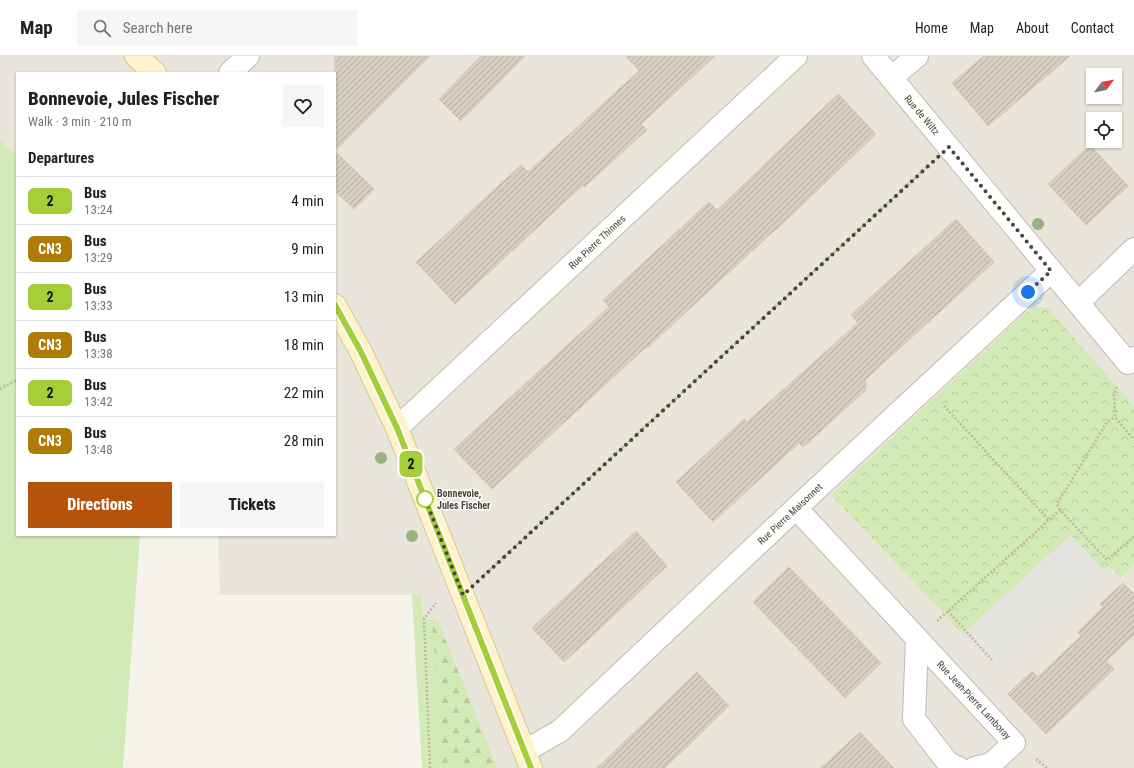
<!DOCTYPE html>
<meta charset="utf-8">
<style>
body{margin:0;font-family:"Roboto Condensed",sans-serif;background:#f6f6f6;color:#222;height:100vh;display:flex;flex-direction:column;font-size:15px;white-space:nowrap}
*{box-sizing:border-box;margin:0}
p{font-size:13px;color:#767676}
.icon{flex:none;width:22px;height:22px;fill:none;stroke:currentColor;stroke-width:2;stroke-linecap:round;stroke-linejoin:round}
.map{position:relative;flex:1;overflow:hidden}
.side{position:absolute;left:16px;top:16px;width:320px;height:464px;display:flex;flex-direction:column;background:#fff;border-radius:0px;box-shadow:0 1px 3px #0004}
.side>*{flex:none}
.badge{padding:0 8px;border-radius:6px;font-size:14px;line-height:26px}
.needle{width:26px;rotate:58deg}
.fabs{position:absolute;left:1086px;top:12px;display:grid;gap:8px}
.fabs a{display:grid;place-items:center;width:36px;height:36px;border-radius:0px;background:#fff;box-shadow:0 1px 3px #0004;font-size:20px}
.you{position:absolute;width:20px;height:20px;margin:-10px;border:3px solid #fff;border-radius:50%;background:#1a73e8;box-shadow:0 0 0 6px #1a73e833}
.map>.badge{position:absolute;translate:-50% -50%;box-shadow:0 0 0 2px #fff}
h2{padding:0 12px;font-size:15px;line-height:36px}
.round{display:grid;place-items:center;flex:none;width:42px;height:42px;border-radius:0px;background:#f6f6f6}
.summary{display:flex;align-items:center;justify-content:space-between;height:68px;padding:0 12px}
h1{font-size:19px;font-weight:800;line-height:30px}
.action{display:flex;gap:8px;margin-top:auto;padding:8px 12px}
.action a{flex:1;height:46px;border-radius:0px;background:#b45309;color:#fff;font-size:16px;font-weight:800;line-height:46px;text-align:center}
.action a+a{background:#f6f6f6;color:#222}
ul{padding:0;list-style:none}
li{display:flex;align-items:center;gap:12px;height:48px;padding:0 12px;border-top:1px solid #e0e0e0}
li div{flex:1}
li b{display:block;font-size:15px}
li em{font-style:normal}
li .badge{min-width:44px;font-weight:700;text-align:center}
header{display:flex;align-items:center;gap:24px;box-sizing:border-box;height:56px;padding:0 20px;background:#fff;border-bottom:1px solid #e0e0e0}
header strong{font-size:19px}
nav{display:flex;gap:22px;margin-inline-start:auto;font-size:14px}
.search{width:280px;height:36px;background:#f6f6f6;display:flex;align-items:center;gap:10px;box-sizing:border-box;padding:0 14px;border-radius:0px;color:#767676;font-size:15px}
.map>svg:first-child{display:block}
.residential{fill:#eae5da;fill-rule:evenodd}
.green{fill:#d2eab5}
.forest{fill:url(#forest-firs)}
.park{fill:url(#park-crowns)}
.parking{fill:#e5e3e0}
.building{fill:url(#building-hatch);stroke:#d3c7b4}
.lines{fill:none;stroke-linecap:round;stroke-linejoin:round}
.street-casing{stroke:#c2bbae;stroke-width:24}
.secondary-casing{stroke:#d6c79b;stroke-width:24}
.path{stroke:#c4b79f;stroke-width:2.5;stroke-dasharray:2 2;stroke-linecap:butt}
.street{stroke:#fff;stroke-width:22}
.secondary{stroke:#fff3cd;stroke-width:22}
.tree{fill:#97b381}
.line-casing{stroke:#fff;stroke-width:9}
.line{stroke:#a6ce39;stroke-width:6}
.walk{stroke:#4b4439;stroke-width:4;stroke-dasharray:0 7.2}
.stop-dot{fill:#fff;stroke:#a6ce39;stroke-width:2}
.labels{text-anchor:middle;dominant-baseline:central;stroke-width:3;stroke-linejoin:round;paint-order:stroke}
.street-label{font-size:10px;fill:#4b4439;stroke:#fff}
.stop-label{font-size:10px;font-weight:bold;fill:#4b4439;stroke:#fff;text-anchor:start}
</style>
<header>
<strong>Map</strong>
<div class="search"><svg class="icon" aria-label="search" viewBox="0 0 24 24"><circle cx="10" cy="10" r="6"/><path d="M15 15l6 6"/></svg>Search here</div>
<nav><a>Home</a><a>Map</a><a>About</a><a>Contact</a></nav>
</header>
<div class="map">
<svg width="1134" height="712" viewBox="0 0 1134 712">
<defs>
<pattern id="forest-firs" width="22" height="20" patternUnits="userSpaceOnUse"><rect width="22" height="20" fill="#d2eab5"/><path d="M5 1l3.5 6h-7zM16 11l3.5 6h-7z" fill="#b6ca9c"/></pattern>
<pattern id="park-crowns" width="20" height="18" patternUnits="userSpaceOnUse"><rect width="20" height="18" fill="#d2eab5"/><path d="M2 6a3 3 0 1 1 6 0M12 15a3 3 0 1 1 6 0" fill="none" stroke="#b6ca9c"/></pattern>
<pattern id="building-hatch" width="6" height="6" patternUnits="userSpaceOnUse"><rect width="6" height="6" fill="#d8cfc1"/><path d="M-1 1l2-2M0 6l6-6M5 7l2-2" fill="none" stroke="#b1aa9e"/></pattern>
</defs>
<rect width="100%" height="100%" fill="#f6f3ec"/>
<path class="residential" d="M0,0H1134V712H497L438,565L424,563L421,539H220L218,479H335V17H17V99L0,84ZM1093,19H1115V41H1093ZM1093,63H1115V85H1093Z"/>
<path class="green" d="M0,84L17,99V479H140L123,712H0Z
M412,539H421L424,563L438,565L497,712H422Z"/>
<path class="forest" d="M432,564L438,565L497,712H443Z"/>
<path class="park" d="M1032,251L1048,252L1134,350V509L1121,521L1109,510L1104,515L1071,479L963,578L831,439Z"/>
<path class="parking" d="M1071,479L1104,515L1003,608L971,572Z"/>
<path class="building" d="M335,0H430L335,95L374,133L354,153L335,135Z
M481,0H525L461,65L439,43Z
M626,0H715L641,68L647,74L584,131L583,129L455,248L416,206L521,109L528,116L639,15Z
M984,0H1070L988,70L952,27Z
M838,38L876,78L776,174V173L647,292L646,291L492,433L454,393L609,251L603,244L709,146L717,154Z
M1090,89L1128,130L1086,169L1048,128Z
M956,163L994,206L865,324L866,325V334L803,391L799,387L713,466L676,426L744,363L747,366L858,267L851,259Z
M636,475L667,510L564,606L532,572Z
M789,511L881,607L845,642L753,546Z
M1123,527L1134,538V579L1106,605L1114,613L1046,678L1008,638L1032,615L1038,621L1081,580L1078,576L1103,551L1100,548Z
M697,616L729,650L665,712H597Z
M860,676L894,712H821Z"/>
<g class="lines">
<g class="street-casing">
<path id="street" d="M873,0L1128,307L1134,302
M230,17L248,0
M891,22L917,0
M1078,247L1134,193
M397,372L796,0
M796,452L1014,687L991,708L975,712
M917,583L914,663L948,707L959,712
M525,695L560,675L796,452L1051,215"/>
</g>
<g class="secondary-casing">
<path id="secondary" d="M136,0L155,17
M335,249L361,296L397,372L531,712"/>
</g>
<path class="path" d="M1117,331L1114,337L1115,361L1134,384
M0,333L17,324
M944,350L1049,464
M1060,454L1057,448L1107,366L1115,361
M484,519L929,109
M948,555L992,604
M937,565L1060,454L1107,504L1134,481
M1036,703L1047,712
M430,712L424,563L436,547"/>
<use href="#street" class="street"/>
<use href="#secondary" class="secondary"/>
</g>
<g class="tree">
<circle cx="1038" cy="168" r="6"/>
<circle cx="381" cy="402" r="6"/>
<circle cx="412" cy="480" r="6"/>
</g>
<g class="lines">
<g class="line-casing">
<path id="line" d="M335,249L361,296L397,372L531,712"/>
</g>
<use href="#line" class="line"/>
<path class="walk" d="M425,443L424,440L463,539L949,91L1051,215L1028,236"/>
</g>
<circle class="stop-dot" cx="425" cy="443" r="8"/>
<g class="labels">
<g class="street-label">
<text transform="translate(922 59) rotate(50)">Rue de Wiltz</text>
<text transform="translate(597 186) rotate(-43)">Rue Pierre Thinnes</text>
<text transform="translate(790 458) rotate(-43)">Rue Pierre Maisonnet</text>
<text transform="translate(974 644) rotate(47)">Rue Jean-Pierre Lamboray</text>
</g>
<g class="stop-label">
<text x="437" y="437">Bonnevoie,<tspan x="437" dy="12">Jules Fischer</tspan></text>
</g>
</g>
</svg>
<div class="fabs">
<a><svg class="needle" viewBox="-14 -14 28 28"><path d="M0-13l5 13h-10z" fill="#e53935"/><path d="M0 13l5-13h-10z" fill="#767676"/></svg></a>
<a><svg class="icon" aria-label="locate" viewBox="0 0 24 24"><circle cx="12" cy="12" r="6"/><path d="M12 2v4M12 18v4M2 12h4M18 12h4"/></svg></a>
</div>
<div class="you" style="left:1028px;top:236px"></div>
<b class="badge" style="left:411px;top:408px;background:#a6ce39;color:#111">2</b>
<section class="side">
<div class="summary"><div><h1>Bonnevoie, Jules Fischer</h1><p>Walk · 3 min · 210 m</p></div><a class="round"><svg class="icon" aria-label="heart" viewBox="0 0 24 24"><path d="M12 20l-8-8c-3-5 5-10 8-4 3-6 11-1 8 4z"/></svg></a></div>
<h2>Departures</h2>
<ul>
<li><span class="badge" style="background:#a6ce39;color:#111">2</span><div><b>Bus</b><p>13:24</p></div><em>4 min</em></li>
<li><span class="badge" style="background:#af7b06;color:#fff">CN3</span><div><b>Bus</b><p>13:29</p></div><em>9 min</em></li>
<li><span class="badge" style="background:#a6ce39;color:#111">2</span><div><b>Bus</b><p>13:33</p></div><em>13 min</em></li>
<li><span class="badge" style="background:#af7b06;color:#fff">CN3</span><div><b>Bus</b><p>13:38</p></div><em>18 min</em></li>
<li><span class="badge" style="background:#a6ce39;color:#111">2</span><div><b>Bus</b><p>13:42</p></div><em>22 min</em></li>
<li><span class="badge" style="background:#af7b06;color:#fff">CN3</span><div><b>Bus</b><p>13:48</p></div><em>28 min</em></li>
</ul>
<div class="action"><a>Directions</a><a>Tickets</a></div>
</section>
</div>
